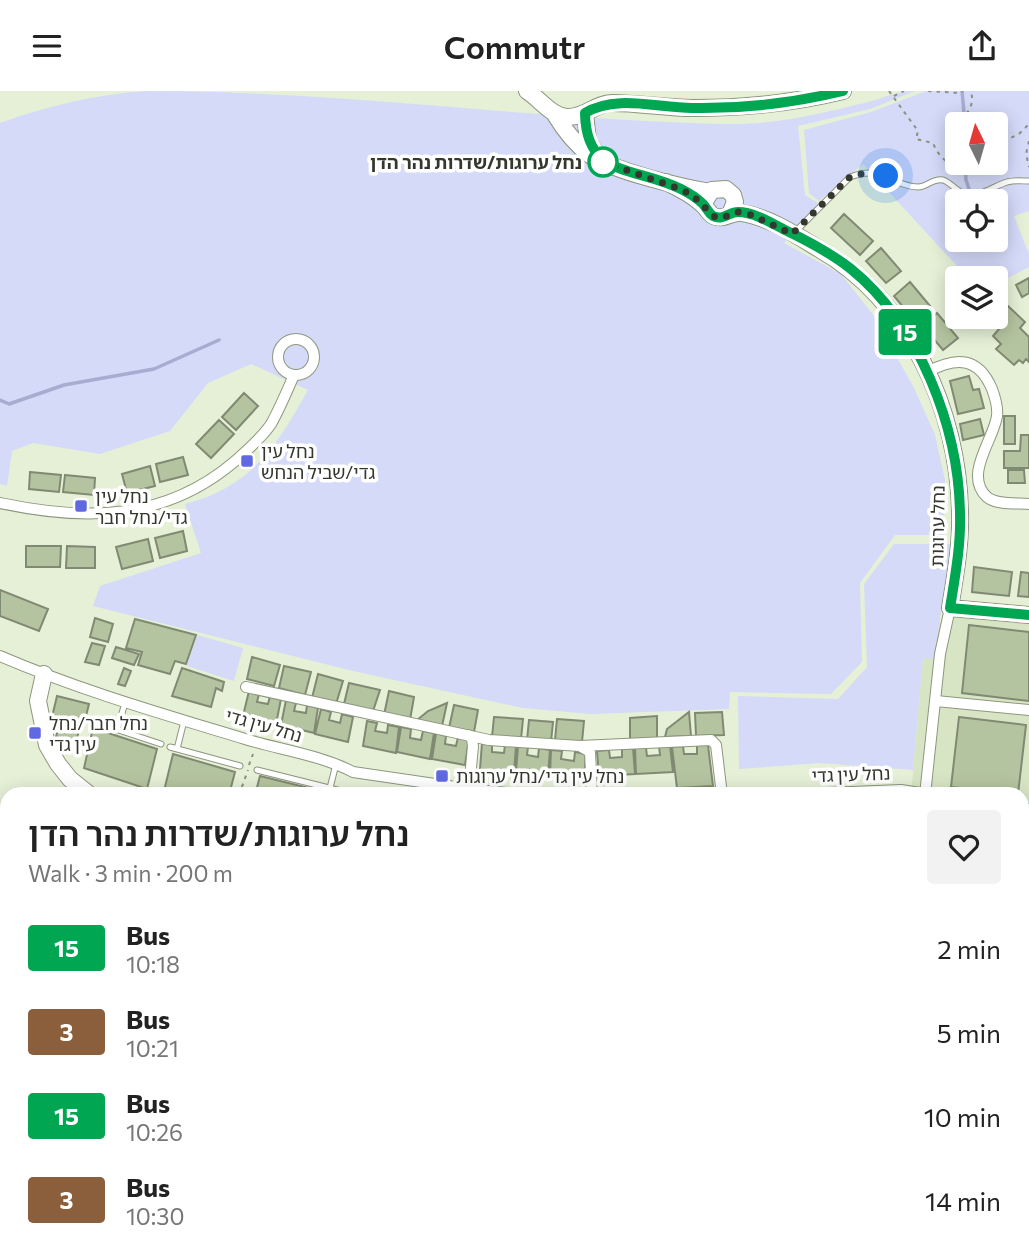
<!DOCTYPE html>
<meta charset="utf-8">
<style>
body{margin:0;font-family:Commissioner,"Noto Sans Hebrew",sans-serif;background:#f2f2f2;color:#222;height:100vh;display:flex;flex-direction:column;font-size:26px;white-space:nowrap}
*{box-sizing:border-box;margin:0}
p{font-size:23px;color:#767676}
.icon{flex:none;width:38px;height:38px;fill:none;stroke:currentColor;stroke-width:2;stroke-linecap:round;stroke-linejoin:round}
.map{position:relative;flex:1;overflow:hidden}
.drawer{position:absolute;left:0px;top:696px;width:1029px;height:471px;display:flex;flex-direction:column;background:#fff;border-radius:21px 21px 0 0;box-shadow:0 4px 18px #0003}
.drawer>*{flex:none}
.badge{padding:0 14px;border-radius:5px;font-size:24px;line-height:46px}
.needle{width:46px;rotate:355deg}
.fabs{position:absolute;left:945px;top:21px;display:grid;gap:14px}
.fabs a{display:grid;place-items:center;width:63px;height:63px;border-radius:7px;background:#fff;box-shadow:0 4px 18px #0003;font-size:35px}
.you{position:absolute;width:35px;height:35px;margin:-18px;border:5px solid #fff;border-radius:50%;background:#1a73e8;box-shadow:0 0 0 10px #1a73e833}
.map>.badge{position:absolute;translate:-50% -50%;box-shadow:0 0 0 4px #fff}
.round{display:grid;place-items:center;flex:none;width:74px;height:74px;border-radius:7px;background:#f2f2f2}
.headline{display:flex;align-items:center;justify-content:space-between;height:119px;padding:0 28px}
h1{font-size:33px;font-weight:600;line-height:52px}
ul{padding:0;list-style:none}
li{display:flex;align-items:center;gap:21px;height:84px;padding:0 28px}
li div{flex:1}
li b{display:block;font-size:26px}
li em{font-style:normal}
li .badge{min-width:77px;font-weight:700;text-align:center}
header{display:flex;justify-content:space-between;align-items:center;height:91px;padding:0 28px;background:#fff;font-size:32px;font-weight:600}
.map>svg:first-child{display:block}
.built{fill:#d8e5c5}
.green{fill:#d4daf8;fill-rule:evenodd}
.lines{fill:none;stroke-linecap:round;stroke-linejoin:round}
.stream{stroke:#a6add0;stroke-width:3.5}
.building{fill:#b5c4a0;stroke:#808a72;stroke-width:2}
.lane-casing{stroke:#8d977f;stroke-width:7}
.street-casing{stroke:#8d977f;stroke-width:12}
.secondary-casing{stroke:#8d977f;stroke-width:18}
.path{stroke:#8a917f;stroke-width:2;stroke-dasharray:3.5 5;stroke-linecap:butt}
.lane{stroke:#fff;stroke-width:5}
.street{stroke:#fff;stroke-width:10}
.secondary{stroke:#fff;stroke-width:16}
.line-casing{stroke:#fff;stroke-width:16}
.line{stroke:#00a651;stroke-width:10}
.walk{stroke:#33372d;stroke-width:7;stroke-dasharray:0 12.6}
.stop-dot{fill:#fff;stroke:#00a651;stroke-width:3.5}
.poi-dot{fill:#6169e1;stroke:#fff;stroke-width:2.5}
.labels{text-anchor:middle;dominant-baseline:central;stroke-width:7;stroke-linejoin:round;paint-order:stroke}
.stop-label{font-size:18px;font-weight:bold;fill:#33372d;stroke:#fff;text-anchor:end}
.poi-label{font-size:18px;fill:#33372d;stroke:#fff;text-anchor:start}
.street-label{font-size:18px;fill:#33372d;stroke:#fff}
</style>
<header><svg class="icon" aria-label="menu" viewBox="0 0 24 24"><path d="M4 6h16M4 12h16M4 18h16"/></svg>Commutr<svg class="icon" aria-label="share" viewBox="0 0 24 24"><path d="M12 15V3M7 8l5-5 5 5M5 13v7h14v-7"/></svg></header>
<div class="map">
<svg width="1029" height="1167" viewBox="0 0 1029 1167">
<rect width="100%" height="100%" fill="#e6f0d7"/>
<path class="built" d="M955,523L1029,529V928L1022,927V704H911L923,567H934L939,532L952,533Z"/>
<path class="green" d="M147,0C341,0 534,29 728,33C775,34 819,23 864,12C883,8 894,0 915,0L870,18L798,35L805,104L821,114L784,152L841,183L874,225L914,297L935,344L945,389L943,444H895L860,492L862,571L831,603L730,601L729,618L590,623L523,617L353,580L93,515L100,495L201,462L185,413C250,397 277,355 308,299L251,273L208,292L170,340L100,363L33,352L12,360L7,395L0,393V32C48,15 96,3 147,0Z
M926,0H1029V120L1014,125L1029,163V176L996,193V187H968L863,73L819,110L809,102L804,39L871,21ZM957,33H996V72H957ZM957,110H996V149H957Z
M894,453H951L934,568L923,567L913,679L820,672L739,678L738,605L838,608L867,576L864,493Z
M197,544L243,557L234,590L187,575Z
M0,1051L7,1052V1160H723L789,1167H0Z"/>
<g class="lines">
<path class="stream" d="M962,0L965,33
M965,72L966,89L973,110
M0,309L9,313L64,294L154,278L219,249
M0,1031L7,1033
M362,1160L374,1167"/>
</g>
<path class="building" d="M844,123L873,150L860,164L831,137Z
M881,157L901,180L886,192L866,170Z
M1029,187V202L1022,206L1016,194Z
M910,191L930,215L914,229L894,205Z
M1008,215L1025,231L1020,237L1029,246V271L1026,268L1023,272L1019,269L1014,274L996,258L1001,253L993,245L999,238L993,232Z
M937,222L958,247L943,259L922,234Z
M969,285L973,299L979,298L984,317L958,323L950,290Z
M244,302L258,315L236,339L222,326Z
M1004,325H1015V353H1004Z
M980,328L984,344L963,349L960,333Z
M219,329L234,343L211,367L196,353Z
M1021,344H1029V377H1004V360H1020Z
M183,366L188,384L160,391L156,373Z
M150,375L155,395L127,402L122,383Z
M1008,379H1024L1025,392H1008Z
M30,381L61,384L59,401L29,398Z
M65,384L95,387L94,404L63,401Z
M183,440L187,460L160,467L155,447Z
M148,448L153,470L122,478L116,456Z
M26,455H61L60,476H26Z
M67,455L95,456V477H66Z
M974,476L1012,481L1009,505L972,501Z
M1021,481L1029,482V506L1018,505Z
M0,499L48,518L39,540L0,525Z
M95,527L113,533L108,551L90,546Z
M135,528L196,544L186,573L175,570L170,583L138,574L142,561L126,557Z
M969,534L1029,541V610L962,602Z
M92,552L105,555L99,574L85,571Z
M116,556L139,563L134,574L112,567Z
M252,566L280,574L274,595L247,588Z
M284,575L311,581L305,604L279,597Z
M124,577L131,580L125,595L118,593Z
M182,577L224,591L222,600L216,597L211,616L172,605Z
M318,583L343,590L336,613L312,607Z
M349,592L380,599L373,620L344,613Z
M249,600L259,603L257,611L268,613L270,605L281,608L276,633L243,625Z
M389,600L414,606L410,629L384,624Z
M57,605L89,613L84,633L52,626Z
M286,609L296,612L294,620L306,622L307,614L318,617L314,642L281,634Z
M447,612L442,635L416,630L428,620Z
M454,614L478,619L474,641L449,637Z
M321,618L331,621L329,629L340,632L342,623L353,626L348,651L315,643Z
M689,621L691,645L665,646L667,638Z
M722,621L724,644L696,645L695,622Z
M657,625V647L630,649V627Z
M494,626L523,628L521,648L492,646Z
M959,626L1026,634L1018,703L951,696Z
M557,628L584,630L582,651L555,649Z
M529,629L553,631L551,651L527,649Z
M60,630L80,635L76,651L56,646Z
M367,630L377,632L375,640L387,642L388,634L399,636L396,662L363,655Z
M401,636L411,638L410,647L421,649L423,640L434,642L430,668L397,661Z
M93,637L157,658L147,698L84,677Z
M436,642L446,645L445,653L456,655L458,646L469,648L465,674L432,668Z
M482,652L492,653V661L504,662L505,654L516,655L514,681L480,678Z
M697,654H708L713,695L677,697L672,656L683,655L684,663H697Z
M518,655L528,656L527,664L538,666L539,657L550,659L548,684L516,681Z
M659,655H670L673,681L636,683L635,657H646L647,665L660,664Z
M633,657L635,683L599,685L597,660L609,659L610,667L622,666V658Z
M551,659L562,660L561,668L574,670L575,661L586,663L584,688L550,685Z
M173,663L235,681L229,704H163Z
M618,684L619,693L602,694L601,685Z
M260,685L325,701V704H255Z
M0,722L7,724V747L0,745Z
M0,767L7,769L6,788L0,787Z
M1022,978H1029V1013L1022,1014Z
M1022,1111H1029V1133H1022Z"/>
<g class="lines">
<g class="lane-casing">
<path id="lane" d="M794,142L850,86C883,73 890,95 918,96C927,96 933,87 943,89C952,92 956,101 966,103C981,106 994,95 1007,91C1015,89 1022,90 1029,90
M88,629L161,653
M117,639L125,612
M170,656L240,675
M177,658L184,630
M257,679L357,704
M330,697L336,673
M1027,1047L1028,1025"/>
</g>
<g class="street-casing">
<path id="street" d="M278 266a18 18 0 1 1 36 0a18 18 0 1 1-36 0Z
M927,281C956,266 978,265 992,298C995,306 998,316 997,325C994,348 963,384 987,406C996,414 1017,412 1029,413
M0,412C85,430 164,430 234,371C247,359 261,348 271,333C280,317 287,300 294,284
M0,565C79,599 163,623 245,648C281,659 320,664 353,681L469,698L527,704
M246,596L489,649L580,655L711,649L716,654L722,704
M936,610L1029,619
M468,644L472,648L473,655L469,698
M581,656L590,661L592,704
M778,704L901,699L933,704
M925,704L940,563L950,517
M1022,717L1029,718
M0,748L7,750
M0,796L7,797
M1022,838L1029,830
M1022,1064L1029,1065"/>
</g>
<g class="secondary-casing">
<path id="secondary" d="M527,0C540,8 551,25 567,26C584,27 596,12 612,12C639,12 666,17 693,17C744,17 794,12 843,0
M554,22C563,37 575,53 590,64C613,80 681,96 710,101
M585,22L588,50L597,64
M666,91C679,97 691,103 702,113C706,116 708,121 712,124C723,131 732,120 742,122C769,126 796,144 819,158C909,209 959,321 960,422C961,454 955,486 950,517L1029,524
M705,110L712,99L726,98L733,104L735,111L730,123
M44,583L38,610L47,654L58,673L70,688L90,704
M0,904L7,903
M0,923L7,922
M1022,933H1029
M1022,953H1029
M769,1160L858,1167
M1000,1160L1009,1167
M926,1167L947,1160"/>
</g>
<path class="path" d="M889,0L918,40L916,48L933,52C939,66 949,78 966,72
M928,0L959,2L963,0
M894,5L904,0
M957,36V33C967,22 975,16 971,0
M1029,50L1026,63L1029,76
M996,54L1019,43L1029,33
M249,674L253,663
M239,704L248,679
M1022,870H1029
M1022,879L1029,881
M1022,900L1029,898"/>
<use href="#lane" class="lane"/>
<use href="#street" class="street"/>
<use href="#secondary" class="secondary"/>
</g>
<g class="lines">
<g class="line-casing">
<path id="line" d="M843,0C794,12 743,18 692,17C657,17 616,3 585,22C586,87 634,75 681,98C689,102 697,107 703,113C707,117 708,122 713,125C723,130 729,121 738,121C753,121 770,131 783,138C806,149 831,162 851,178C919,233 959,337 960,423C961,454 955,486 950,517L1029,524"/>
</g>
<use href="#line" class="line"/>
<path class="walk" d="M603,71L680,98L692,104L715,126L722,127L738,121L749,123L792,143L850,86L868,81L886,85"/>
</g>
<circle class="stop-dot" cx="603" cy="71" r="14"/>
<g class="poi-dot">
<rect x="240" y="363" width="14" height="14" rx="3.5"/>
<rect x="74" y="408" width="14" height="14" rx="3.5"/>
<rect x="28" y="635" width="14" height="14" rx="3.5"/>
<rect x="435" y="678" width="14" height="14" rx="3.5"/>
</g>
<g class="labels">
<g class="stop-label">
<text x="582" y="71">נחל ערוגות/שדרות נהר הדן</text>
</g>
<g class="poi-label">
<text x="261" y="360">נחל עין<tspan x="261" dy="21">גדי/שביל הנחש</tspan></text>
<text x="95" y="405">נחל עין<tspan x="95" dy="21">גדי/נחל חבר</tspan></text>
<text x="49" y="632">נחל חבר/נחל<tspan x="49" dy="21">עין גדי</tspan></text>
<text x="456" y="685">נחל עין גדי/נחל ערוגות</text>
</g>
<g class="street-label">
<text transform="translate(937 435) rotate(-89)">נחל ערוגות</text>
<text transform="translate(264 634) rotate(16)">נחל עין גדי</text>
<text transform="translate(851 683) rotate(-2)">נחל עין גדי</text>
</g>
</g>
</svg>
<div class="fabs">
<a><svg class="needle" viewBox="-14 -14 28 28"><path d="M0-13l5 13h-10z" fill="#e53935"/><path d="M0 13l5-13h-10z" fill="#767676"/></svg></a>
<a><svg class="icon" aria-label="locate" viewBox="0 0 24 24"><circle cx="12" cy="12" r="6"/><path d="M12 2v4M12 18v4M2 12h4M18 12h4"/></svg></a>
<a><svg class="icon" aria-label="layers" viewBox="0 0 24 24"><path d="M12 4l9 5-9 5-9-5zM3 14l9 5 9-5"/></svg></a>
</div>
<div class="you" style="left:886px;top:85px"></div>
<b class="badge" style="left:905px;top:241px;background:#00a651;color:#fff">15</b>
<section class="drawer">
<div class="headline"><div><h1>נחל ערוגות/שדרות נהר הדן</h1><p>Walk · 3 min · 200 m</p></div><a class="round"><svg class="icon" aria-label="heart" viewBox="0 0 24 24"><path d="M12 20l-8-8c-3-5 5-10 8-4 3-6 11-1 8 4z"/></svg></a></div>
<ul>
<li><span class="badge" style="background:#00a651;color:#fff">15</span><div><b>Bus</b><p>10:18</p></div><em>2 min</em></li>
<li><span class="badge" style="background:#8b5e3c;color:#fff">3</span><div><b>Bus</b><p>10:21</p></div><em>5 min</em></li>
<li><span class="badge" style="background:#00a651;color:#fff">15</span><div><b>Bus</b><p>10:26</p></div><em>10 min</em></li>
<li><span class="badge" style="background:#8b5e3c;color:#fff">3</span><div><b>Bus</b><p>10:30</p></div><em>14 min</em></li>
</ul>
</section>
</div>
